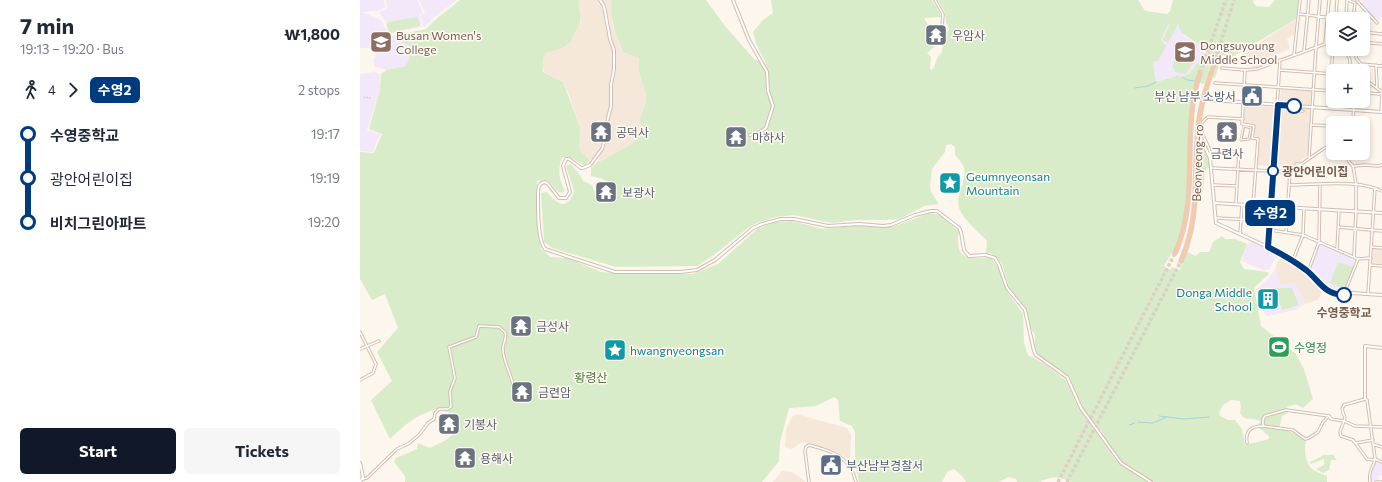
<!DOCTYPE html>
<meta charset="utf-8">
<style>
body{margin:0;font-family:Commissioner,"Noto Sans KR",sans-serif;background:#f6f6f7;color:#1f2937;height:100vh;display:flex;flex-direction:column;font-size:15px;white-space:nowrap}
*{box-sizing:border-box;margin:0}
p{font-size:13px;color:#747a83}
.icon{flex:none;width:22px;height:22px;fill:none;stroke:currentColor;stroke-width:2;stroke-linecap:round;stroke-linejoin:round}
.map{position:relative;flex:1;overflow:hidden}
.sheet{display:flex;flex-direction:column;background:#fff;width:360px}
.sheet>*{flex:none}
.badge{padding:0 8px;border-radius:6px;font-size:14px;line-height:26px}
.tools{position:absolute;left:966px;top:12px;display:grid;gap:8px}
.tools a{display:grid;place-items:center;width:44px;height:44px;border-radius:6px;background:#fff;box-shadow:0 2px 6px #0003;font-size:20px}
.map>.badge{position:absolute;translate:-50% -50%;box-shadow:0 0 0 2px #fff}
.legs{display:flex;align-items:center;gap:6px;height:44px;padding:0 20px;font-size:13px}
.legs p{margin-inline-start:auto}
.headline{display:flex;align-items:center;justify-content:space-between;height:68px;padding:0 20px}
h1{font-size:22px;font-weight:700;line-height:30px}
.button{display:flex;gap:8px;margin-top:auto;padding:8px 20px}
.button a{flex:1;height:46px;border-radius:6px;background:#111827;color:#fff;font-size:16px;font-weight:700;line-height:46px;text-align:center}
.button a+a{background:#f6f6f7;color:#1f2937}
ul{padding:0 20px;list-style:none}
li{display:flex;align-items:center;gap:14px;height:44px;font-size:15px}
li i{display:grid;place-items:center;width:6px;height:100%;margin:0 5px;background:currentColor}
li i::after{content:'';width:10px;height:10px;margin:-5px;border:3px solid;border-radius:50%;background:#fff}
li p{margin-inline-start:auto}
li:first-child i{background:linear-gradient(#0000 50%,currentColor 0)}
li:last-child i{background:linear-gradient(currentColor 50%,#0000 0)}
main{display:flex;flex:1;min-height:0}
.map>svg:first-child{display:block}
.residential{fill:#f5e8da}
.education{fill:#f3e8fa}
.green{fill:#d8ecc9;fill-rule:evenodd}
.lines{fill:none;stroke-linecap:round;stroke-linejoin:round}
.stream{stroke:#a5d3da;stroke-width:1}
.minor-tunnel{stroke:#dcd0c4;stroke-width:1.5;stroke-dasharray:1.5 1;stroke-linecap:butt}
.trunk-tunnel{stroke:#dcd0c4;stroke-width:3.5;stroke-dasharray:3.5 2;stroke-linecap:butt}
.pedestrian-casing{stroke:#d1beb0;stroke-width:3}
.minor-casing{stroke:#d1beb0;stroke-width:3.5}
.tertiary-casing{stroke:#d1beb0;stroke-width:4}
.trunk-casing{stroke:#dad1cd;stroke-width:5.5}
.pedestrian{stroke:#fff;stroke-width:1}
.minor{stroke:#fff;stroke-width:1.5}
.tertiary{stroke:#fff;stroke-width:2}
.trunk{stroke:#f9c8a4;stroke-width:3.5}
.line-1-casing{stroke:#fff;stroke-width:9}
.line-1{stroke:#003b80;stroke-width:6}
.stop-1-dot{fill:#fff;stroke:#003b80;stroke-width:2}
.labels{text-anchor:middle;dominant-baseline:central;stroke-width:3;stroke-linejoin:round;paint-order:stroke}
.education-label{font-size:12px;fill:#785e54;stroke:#fffaf3;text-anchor:start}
.worship-label{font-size:12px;fill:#5b616d;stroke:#fffaf3;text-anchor:start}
.service-label{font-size:12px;fill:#4e5e75;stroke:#fffaf3;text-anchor:end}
.street-label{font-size:12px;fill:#7a5c4d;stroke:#fffaf3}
.stop-label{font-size:12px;font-weight:bold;fill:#7a5c4d;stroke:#fffaf3;text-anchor:start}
.culture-label{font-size:12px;fill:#0d838f;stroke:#fffaf3;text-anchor:start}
.leisure-label{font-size:12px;fill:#27864d;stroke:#fffaf3;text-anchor:start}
.park-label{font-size:12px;fill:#537a41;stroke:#fffaf3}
</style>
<main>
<section class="sheet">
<div class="headline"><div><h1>7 min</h1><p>19:13 – 19:20 · Bus</p></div><b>₩1,800</b></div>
<div class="legs"><svg class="icon" aria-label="walk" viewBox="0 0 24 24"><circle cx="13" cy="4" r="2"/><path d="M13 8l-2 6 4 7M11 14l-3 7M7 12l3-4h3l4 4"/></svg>4<svg class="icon" aria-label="forward" viewBox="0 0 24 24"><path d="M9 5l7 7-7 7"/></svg><b class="badge" style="background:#003b80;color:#fff">수영2</b><p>2 stops</p></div>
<ul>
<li><i style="color:#003b80"></i><b>수영중학교</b><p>19:17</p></li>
<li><i style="color:#003b80"></i><span>광안어린이집</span><p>19:19</p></li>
<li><i style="color:#003b80"></i><b>비치그린아파트</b><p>19:20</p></li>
</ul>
<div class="button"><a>Start</a><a>Tickets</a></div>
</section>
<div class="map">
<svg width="1022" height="482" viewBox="0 0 1022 482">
<rect width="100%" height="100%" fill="#fdf6ec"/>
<path class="residential" d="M219,0H253L252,23L256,34L262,51L279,58V72L286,96L285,105L280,117L282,136L273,143L243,160L229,159L222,153L218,147L220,126L208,92L203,82L184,72L182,64L184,55L189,51L208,44L215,34L221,21L218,4Z
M935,20L936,21L935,34L927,39L930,49L914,56V62L893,68L883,53Z
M921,89L952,91L949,154L935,166L914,165Z
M885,105L916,107L912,166L897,165L900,138L894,137L895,124L884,123Z
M1013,249H1022V264L1012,263Z
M924,257L947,272L963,290L958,300L945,304L935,283L922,285L920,282L915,270L917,262Z
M437,414L487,428L491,435L490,460L475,451L442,442L432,449L425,447L426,429L432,417Z
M422,471L432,472L446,482H413Z"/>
<path class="education" d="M0,0H24L25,7L18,11L2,12L21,20L28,34L50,46L49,58L46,66L27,70L15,67L13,61L17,50L11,48H0Z
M26,0H57L63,13L59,15L62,27L29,33L25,21L19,12L27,8Z
M59,0H97L74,17L65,27L63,26L60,16L65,13Z
M1003,0H1022V17L1016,22L1000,3Z
M812,21L818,25L825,36L848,51L847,56L844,55L829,74L822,77H810L796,82L793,63L806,46L801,40L806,29Z
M15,72L20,75V90L7,130L20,134L13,152L0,151V74Z
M892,241L920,254L914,260L909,270H903L882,261L885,248L889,242Z
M959,244H961L997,259L983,293L975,294L966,290L949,271Z
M915,270L920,282L922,285L935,283L945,304L935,310L907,316L905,314L896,289L903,284Z
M1015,460H1018L1022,462V475L1019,476L1018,481L1011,482L1010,472Z"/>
<path class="green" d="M100,0H219C217,8 222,14 220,22C220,25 217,30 215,33C213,36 211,42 208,44C194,56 180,43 183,72L203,82L220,127L219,147L222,153L230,160L225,166C217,162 212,157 203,157C197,166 199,182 205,190L203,193C190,190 194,176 177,181C175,205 176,226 181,249L191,257L208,258L241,272L265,274H333L358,264L398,228L416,222L432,221L463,229L493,226L532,227L570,213L580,215L599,232C594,260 609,259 631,258L639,269L648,293L663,314L664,343L668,355L686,365L707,381L720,410L756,460L787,482H712C699,476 691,476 679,482C674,482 663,482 657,482L656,479L648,477L639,482H606L602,476L594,469L587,472L582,482H499L495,464V433L492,426L480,421L478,400L474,397L456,406L429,408L420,442L419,461L402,482H45V476L34,462L36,458L57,449L58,443L70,448L86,440L92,435L94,424L91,414L80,408C57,414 47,423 30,439L11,400L32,381L17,352L38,328L25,294L12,300L0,279V152L14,153L22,134L9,129L20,90L21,74L27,70L46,66L49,58L50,46L33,36L66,29L76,19Z
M252,0H346L365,26L394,59L406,64L396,43L393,32L402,21L413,13L411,0H572L581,15V17L564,18L570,28L568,36L574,37L575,46L567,53L571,57L570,69L572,70L574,68L577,58L582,52L583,39L589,29L586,22L585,13L578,0H778L785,11L807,14L810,11L813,0H894L893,2L896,6L909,7L915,0H939L936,19L874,56L871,57L862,55L855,78L852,77L856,64L851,62L845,83L843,84L839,82L842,73L837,72L830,118L827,200L825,219L816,249H814L804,266L810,270L812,267L819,271L827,252L836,256L840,252H849L853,242L862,236L865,239H875L887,244L880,262L884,269L908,272L909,274L894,288L901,326L936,354L944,369L953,399L943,408L936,404L927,407L928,413L922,416L919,429C930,431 938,434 946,441C944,449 945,463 952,469C956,472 962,474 967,476V482H792L762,462L742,436V432L732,421L723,409L708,377L678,355L674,349L675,335L670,327L667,311L649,287L642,264L636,257L630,253H626L627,241C618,231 604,221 599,208C595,195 607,181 604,168C603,163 598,159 595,155V147L591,144L586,145L585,152L572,169L570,187L571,192L579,204L564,206L540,219L524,220H496L472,223L434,215L416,217L397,223L389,227L354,255L337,266L256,267L192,248L184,242L181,193L187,192C197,204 207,212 214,191L206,166L211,164L220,175L223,181L232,185L237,200L244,202L252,189L250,184L243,179L231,176V168L238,161L243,160L273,143L281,135L280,117L285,105L286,96L279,71V58L263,52C256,34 249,19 252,0ZM811,22L803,40L808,43L818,24L821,32L848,51L847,55H844L829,74L822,77L816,76L796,82L793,63L795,61H798L806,46L801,40L806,29ZM871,400L880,401L881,407L880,413C885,422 892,417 900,421L899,428L909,436V439L885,445L882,429L875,420H868L860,416L859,413L863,405Z
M57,17L60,24L59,26L31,33C28,30 26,26 28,22Z
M818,51L836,59L826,74L815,72V69L812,68Z
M842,145L849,157L850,166L845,171L843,192H839Z
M978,262L993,267L985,289L970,283Z
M914,288H932L939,305L922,310Z
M964,455H974L975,458L977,460H971L969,470L963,473L956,469L964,465V459L951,464L950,462Z"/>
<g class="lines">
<path class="stream" d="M822,77L827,80L835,81
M775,88L788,86L796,82
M799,416L824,419L849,417
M778,422L793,423L807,417
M769,425L775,423"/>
<path class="minor-tunnel" d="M4,97L11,98"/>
<path class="trunk-tunnel" d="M854,64L874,0
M840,73L866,0
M698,482L815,253
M707,482L821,261"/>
<g class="pedestrian-casing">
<path id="pedestrian" d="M884,126L891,128L889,139L881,140Z
M253.5 355a3.5 3.5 0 1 1 7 0a3.5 3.5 0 1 1-7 0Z"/>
</g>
<g class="minor-casing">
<path id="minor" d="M575,0L583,14L582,27
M988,0L995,3
M997,1L1017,23
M939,14L981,19
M976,19L977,0
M986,19L987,0
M993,19L995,3
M1003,32L1022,34
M1003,42L1022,44
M965,44L969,0
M985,49L990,60V71
M997,49L996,58L1001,64L1022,66
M944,51L949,0
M934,55L940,0
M1016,65L1017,87
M862,68L885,70L897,69L973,41
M885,70L882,124L894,126L892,138L898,139L893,205
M920,70L973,74
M999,71L1001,64
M971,74L973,48
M1003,78L1022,92V94
M855,83L973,91
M1003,93L1022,94
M940,111H943
M1021,112L1022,95
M993,123L994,101
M951,125L973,126
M866,151L879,152
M987,153L989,162L993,166L996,184V211L994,257
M850,158C854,145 830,129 848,117L883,119
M949,158L956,47L960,0
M936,164H939
M994,166L1005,165L1018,166L1022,165
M852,168L930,172L963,149L973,144
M853,185L877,186
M929,185C957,185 997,179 1022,191
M876,203L879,149
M856,218L910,221
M978,227L1022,231
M910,230L943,235L998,259L1011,258
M926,232L930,172
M880,234L882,205
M908,247L920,60
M1012,247L1022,248
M977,250L979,210
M933,260L943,235L944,208
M1010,265L1022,266
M948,272L959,242L960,186
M984,294L998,259
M1008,294L1015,188
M0,332L16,364L13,373L0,380
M0,349L19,341
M903,426L933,430L945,439L949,438L958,432L963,422L969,416
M887,443C885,431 891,426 903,426V419L905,416L926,410L969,416L971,419L984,421L995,426L1022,427
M996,443L1013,440
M1013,444L1022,447
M1015,459L1022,462
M3,479L7,478L37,449L48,444L59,435L68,423L74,419L75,413L79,409H88L91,407L90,391L95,378L89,347L116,337L119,326L139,327L145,332C147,338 144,341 143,347C142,365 156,377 153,396
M449,482L445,451L446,447L449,445C472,451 490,456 496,482
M1010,482C1008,468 1014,469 1015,458L1007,400L1005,399L984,405L982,409L985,418L980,432L981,436L993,440L1007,459L1015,460
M1016,482H1021"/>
</g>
<g class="tertiary-casing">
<path id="tertiary" d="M240,0L244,6L250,39L254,50V69L251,85V106L247,122L246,136L242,149L230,165L223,168H221L209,159H206L203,166L210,192L206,198H199L188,184L185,182C179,183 178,187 178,193C178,206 177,240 185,249L255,272H320L337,270L355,260L393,228L402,224L421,219H434L468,226L499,224L523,226L531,225L555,215L571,211H577L599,228L601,232L604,250L609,256L626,255L635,258L639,265L647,288L665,310L674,351L676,355L707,377L721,408L761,463L791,482
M373,0L389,40L407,72L408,91L413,106L406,128L397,134L390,135
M851,100L1022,112
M845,147L850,158L856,223L921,253L948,272L965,290L975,295L992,293L1022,295
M855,203L1022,213
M1005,399V346L1022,348
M0,463L3,477L0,482"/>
</g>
<g class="trunk-casing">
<path id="trunk" d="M815,253C841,197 820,132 840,73
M821,261C841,215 833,177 838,129C840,106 847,85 854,64"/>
</g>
<use href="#pedestrian" class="pedestrian"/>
<use href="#minor" class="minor"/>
<use href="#tertiary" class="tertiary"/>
<use href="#trunk" class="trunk"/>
</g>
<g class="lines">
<g class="line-1-casing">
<path id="line-1" d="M934,106L918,105L908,247C922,254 934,261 946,270C960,281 963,294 984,295"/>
</g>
<use href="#line-1" class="line-1"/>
</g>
<defs>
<g id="temple-square" transform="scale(1.15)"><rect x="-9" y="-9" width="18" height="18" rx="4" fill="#6b7280" stroke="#fffaf3"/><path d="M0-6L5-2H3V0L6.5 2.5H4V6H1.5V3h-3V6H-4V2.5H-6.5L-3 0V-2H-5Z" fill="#fff"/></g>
<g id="university-square" transform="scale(1.15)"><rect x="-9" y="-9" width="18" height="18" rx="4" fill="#8d6e63" stroke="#fffaf3"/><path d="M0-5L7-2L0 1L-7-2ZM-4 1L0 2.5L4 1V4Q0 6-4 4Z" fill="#fff"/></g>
<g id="school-square" transform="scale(1.15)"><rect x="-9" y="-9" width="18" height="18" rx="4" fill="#8d6e63" stroke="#fffaf3"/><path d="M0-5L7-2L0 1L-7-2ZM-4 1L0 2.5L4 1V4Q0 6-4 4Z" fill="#fff"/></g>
<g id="civic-square" transform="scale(1.15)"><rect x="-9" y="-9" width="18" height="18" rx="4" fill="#5c6f8a" stroke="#fffaf3"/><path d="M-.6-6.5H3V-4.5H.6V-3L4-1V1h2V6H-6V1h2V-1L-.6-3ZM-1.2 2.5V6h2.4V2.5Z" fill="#fff"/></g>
<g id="sight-square" transform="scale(1.15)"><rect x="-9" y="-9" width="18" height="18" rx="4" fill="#0f9aa8" stroke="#fffaf3"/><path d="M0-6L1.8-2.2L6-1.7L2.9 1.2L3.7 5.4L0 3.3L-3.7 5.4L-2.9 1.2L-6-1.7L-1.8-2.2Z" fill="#fff"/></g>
<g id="building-square" transform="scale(1.15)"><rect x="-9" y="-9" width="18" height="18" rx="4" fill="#0f9aa8" stroke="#fffaf3"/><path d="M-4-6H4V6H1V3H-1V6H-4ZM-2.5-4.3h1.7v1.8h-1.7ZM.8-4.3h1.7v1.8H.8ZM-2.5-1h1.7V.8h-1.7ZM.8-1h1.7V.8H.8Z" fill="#fff"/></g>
<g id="stadium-square" transform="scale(1.15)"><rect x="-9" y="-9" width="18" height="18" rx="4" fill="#2e9e5b" stroke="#fffaf3"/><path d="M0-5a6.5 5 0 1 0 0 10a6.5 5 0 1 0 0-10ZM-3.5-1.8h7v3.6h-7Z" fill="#fff"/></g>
</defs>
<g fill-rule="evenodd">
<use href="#temple-square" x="576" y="35"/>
<use href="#university-square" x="21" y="42"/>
<use href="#school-square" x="825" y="52"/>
<use href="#civic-square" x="892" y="96"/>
<use href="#temple-square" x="241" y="132"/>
<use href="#temple-square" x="867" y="132"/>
<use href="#temple-square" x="376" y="137"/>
<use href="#sight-square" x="590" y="183"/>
<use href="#temple-square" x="246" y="192"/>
<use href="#building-square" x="908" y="299"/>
<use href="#temple-square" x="161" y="326"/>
<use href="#stadium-square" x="919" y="347"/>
<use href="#sight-square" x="255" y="350"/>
<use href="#temple-square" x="162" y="392"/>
<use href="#temple-square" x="89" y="424"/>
<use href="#temple-square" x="105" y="458"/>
<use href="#civic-square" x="471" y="465"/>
</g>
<g class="stop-1-dot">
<circle cx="934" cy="106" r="7"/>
<circle cx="913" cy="171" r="5"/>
<circle cx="984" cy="295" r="7"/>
</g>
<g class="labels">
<g class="education-label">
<text x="36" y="35">Busan Women's<tspan x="36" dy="14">College</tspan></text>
<text x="840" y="45">Dongsuyoung<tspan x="840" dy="14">Middle School</tspan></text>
</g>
<g class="worship-label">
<text x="592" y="35">우암사</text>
<text x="256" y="132">공덕사</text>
<text x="392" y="137">마하사</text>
<text x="867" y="153" text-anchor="middle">금련사</text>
<text x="262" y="192">보광사</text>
<text x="176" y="326">금성사</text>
<text x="178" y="392">금련암</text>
<text x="104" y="424">기봉사</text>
<text x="120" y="458">용해사</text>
</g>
<g class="service-label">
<text x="876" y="96">부산 남부 소방서</text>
<text x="486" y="465" text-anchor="start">부산남부경찰서</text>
</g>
<g class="street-label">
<text transform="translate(837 163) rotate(-88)">Beonyeong-ro</text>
</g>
<g class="stop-label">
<text x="922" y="171">광안어린이집</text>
<text x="984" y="312" text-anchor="middle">수영중학교</text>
</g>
<g class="culture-label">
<text x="606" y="176">Geumnyeonsan<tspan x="606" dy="14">Mountain</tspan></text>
<text x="892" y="292" text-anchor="end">Donga Middle<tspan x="892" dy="14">School</tspan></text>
<text x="270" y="350">hwangnyeongsan</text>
</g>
<g class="leisure-label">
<text x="934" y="347">수영정</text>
</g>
<g class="park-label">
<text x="231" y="377">황령산</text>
</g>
</g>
</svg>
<div class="tools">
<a><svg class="icon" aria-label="layers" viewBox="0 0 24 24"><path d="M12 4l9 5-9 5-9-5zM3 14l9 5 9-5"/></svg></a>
<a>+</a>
<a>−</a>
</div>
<b class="badge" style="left:910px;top:213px;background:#003b80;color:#fff">수영2</b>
</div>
</main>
